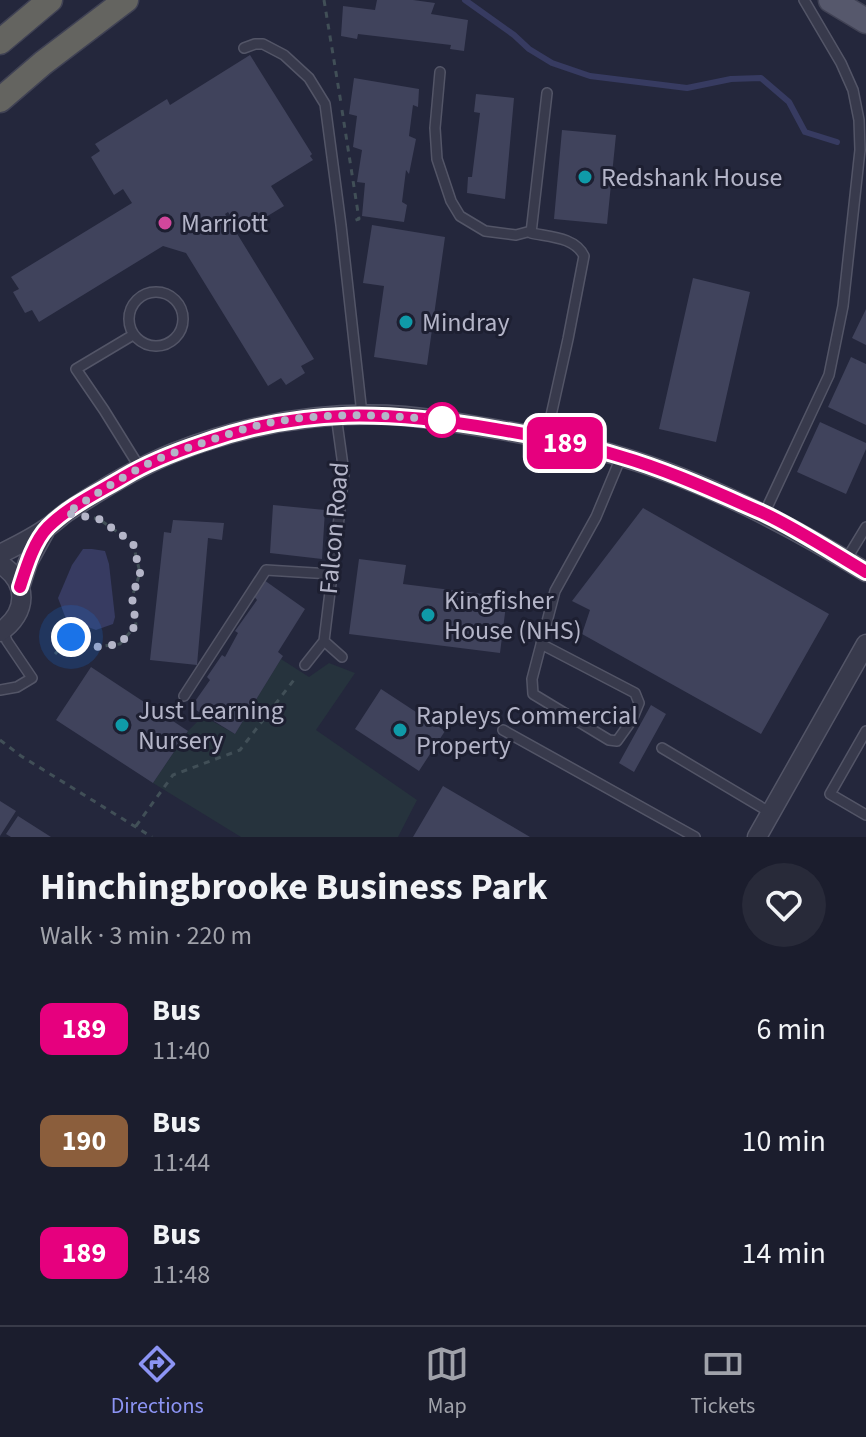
<!DOCTYPE html>
<meta charset="utf-8">
<style>
body{margin:0;font-family:"Source Sans 3",sans-serif;background:#282a39;color:#f1f3f6;height:100vh;display:flex;flex-direction:column;font-size:30px;white-space:nowrap}
*{box-sizing:border-box;margin:0}
p{font-size:26px;color:#a0a2aa}
.icon{flex:none;width:44px;height:44px;fill:none;stroke:currentColor;stroke-width:2;stroke-linecap:round;stroke-linejoin:round}
.map{position:relative;height:837px;overflow:hidden}
.panel{display:flex;flex-direction:column;background:#1b1d2d;flex:1}
.panel>*{flex:none}
.badge{padding:0 16px;border-radius:12px;font-size:28px;line-height:52px}
.you{position:absolute;width:40px;height:40px;margin:-20px;border:6px solid #fff;border-radius:50%;background:#1a73e8;box-shadow:0 0 0 12px #1a73e833}
.map>.badge{position:absolute;translate:-50% -50%;box-shadow:0 0 0 4px #fff}
.round{display:grid;place-items:center;flex:none;width:84px;height:84px;border-radius:42px;background:#282a39}
.summary{display:flex;align-items:center;justify-content:space-between;height:136px;padding:0 40px}
h1{font-size:38px;font-weight:700;line-height:60px}
ul{padding:0;list-style:none}
li{display:flex;align-items:center;gap:24px;height:112px;padding:0 40px}
li div{flex:1}
li b{display:block;font-size:30px}
li em{font-style:normal}
li .badge{min-width:88px;font-weight:700;text-align:center}
.tabs{display:flex;justify-content:space-around;align-items:center;height:112px;border-top:2px solid #393b49;background:#1b1d2d;font-size:22px;color:#a0a2aa}
.tabs a{display:grid;justify-items:center;gap:4px}
.tabs .active{color:#8c94f4}
.map>svg:first-child{display:block}
.green{fill:#26333d}
.water{fill:#373b61}
.lines{fill:none;stroke-linecap:round;stroke-linejoin:round}
.stream{stroke:#373b61;stroke-width:6}
.building{fill:#40435c}
.service-casing{stroke:#535567;stroke-width:12}
.minor-casing{stroke:#535567;stroke-width:21}
.primary-casing{stroke:#414355;stroke-width:27}
.trunk-casing{stroke:#404254;stroke-width:27}
.path{stroke:#414f57;stroke-width:3;stroke-dasharray:6 6;stroke-linecap:butt}
.service{stroke:#383a4c;stroke-width:9}
.minor{stroke:#383a4c;stroke-width:18}
.primary{stroke:#56586c;stroke-width:24}
.trunk{stroke:#646460;stroke-width:24}
.line-casing{stroke:#fff;stroke-width:18}
.line{stroke:#e6007e;stroke-width:12}
.walk{stroke:#b4b5c8;stroke-width:8;stroke-dasharray:0 14.4}
.culture-dot{fill:#0f9aa8;stroke:#1d1f31;stroke-width:3}
.hotel-dot{fill:#d1479c;stroke:#1d1f31;stroke-width:3}
.stop-dot{fill:#fff;stroke:#e6007e;stroke-width:4}
.labels{text-anchor:middle;dominant-baseline:central;stroke-width:6;stroke-linejoin:round;paint-order:stroke}
.poi-label{font-size:26px;fill:#b4b5c8;stroke:#1d1f31;text-anchor:start}
.street-label{font-size:26px;fill:#b4b5c8;stroke:#1d1f31}
</style>
<div class="map">
<svg width="866" height="837" viewBox="0 0 866 837">
<rect width="100%" height="100%" fill="#24273c"/>
<path class="green" d="M281,659L309,677L329,663L355,673L316,730L417,800L398,837H241L153,783L188,731L203,716L235,734Z"/>
<path class="water" d="M83,549H92L105,551L109,564L115,617L113,624L96,630L66,619L58,598L72,565Z"/>
<g class="lines">
<path class="stream" d="M465,0L514,35L529,49L552,63L590,76L687,88L731,79L761,78L789,102L805,132L837,142"/>
</g>
<path class="building" d="M377,0H413L435,3L431,14L468,20L464,51L450,49L451,45L358,34L357,39L341,36L343,6L375,10Z
M250,55L312,154L310,156L313,160L271,186L284,206L241,232L228,212L225,214L314,359L301,366L305,373L286,385L281,378L268,386L186,253L163,246L39,322L32,310L25,313L13,292L19,289L11,277L132,203L123,189L114,195L91,157L100,151L95,144L167,99L170,105Z
M354,78L419,89L418,107L413,105L409,136L416,139L409,174L406,170L402,202L407,205L404,222L362,216L365,183L357,182L362,150L353,147L357,116L349,114Z
M476,94L514,98L505,199L467,193L468,177H472L480,113L474,112Z
M562,130L616,135L607,224L554,219Z
M372,225L445,237L427,365L374,357L384,286L363,283Z
M693,278L750,292L716,442L659,429Z
M866,309V345L852,338Z
M851,357L866,364V425L828,407Z
M820,422L866,443V449L846,494L797,472Z
M273,505L325,510L322,559L270,553Z
M643,508L829,614L761,734L582,634L590,610L572,601Z
M173,520L224,523L222,540L208,538L197,665L150,660L164,532L171,533Z
M359,559L406,565L403,584L507,597L500,653L349,634Z
M264,580L305,609L278,652L283,656L281,659L235,734L191,707L210,680L207,677L222,655L225,657L238,633L235,631L257,600L254,596Z
M91,667L188,731L153,783L56,720Z
M381,689L445,731L419,771L355,729Z
M651,705L666,714L634,772L619,763Z
M443,786L530,837H413Z
M0,801L16,811L0,836Z
M18,816L51,837H11L6,834Z"/>
<g class="lines">
<g class="service-casing">
<path id="service" d="M244,48L255,44H263L284,55L309,78L325,104L341,225L362,414
M440,72L435,128L437,159L451,201L460,216L485,231L516,235L531,231
M129 319a27 27 0 1 1 54 0a27 27 0 1 1-54 0Z
M133,335L76,369L104,410L140,468
M546,438L568,339L584,256C575,237 550,237 531,233L547,93
M764,514L829,375L843,306L860,150L859,120L853,90L841,63L804,0
M846,560L866,527
M324,641L342,657
M541,644L635,693L639,703L632,720L617,741L609,740L533,694L532,679L555,591L596,517L621,457
M305,665L324,641L339,518L344,473L336,415
M0,690L17,687L32,678L7,641L3,631
M184,696L266,570L331,574
M503,730L695,837
M866,731L830,794L866,815
M662,748L771,813"/>
</g>
<g class="minor-casing">
<path id="minor" d="M0,554C16,546 33,538 48,527C54,523 60,517 67,512C100,490 136,468 173,453C247,424 325,410 405,416C437,419 469,425 501,430C541,437 581,445 619,456C707,482 789,525 866,572
M0,564C29,582 28,613 0,632
M20,587L28,562L45,531
M757,837L866,644"/>
</g>
<g class="primary-casing">
<path id="primary" d="M831,0L866,21"/>
</g>
<g class="trunk-casing">
<path id="trunk" d="M0,42L50,0
M0,100L43,63L126,0"/>
</g>
<path class="path" d="M324,0L341,103
M342,110L359,219L353,221
M55,654L71,637L95,647L120,644L136,625L132,597L140,573L133,543L99,519L94,518
M0,740L21,756L152,837
M136,826L173,775L240,750L297,676"/>
<use href="#service" class="service"/>
<use href="#minor" class="minor"/>
<use href="#primary" class="primary"/>
<use href="#trunk" class="trunk"/>
</g>
<g class="lines">
<g class="line-casing">
<path id="line" d="M20,587C26,568 34,541 48,527C69,506 99,492 124,477C149,462 175,452 202,443C304,407 390,411 495,429C537,436 579,444 619,456C668,470 715,492 761,512C796,528 832,552 866,572"/>
</g>
<use href="#line" class="line"/>
<path class="walk" d="M71,637L95,647L120,644L136,625L132,597L140,573L133,543L99,519L66,513C91,498 115,481 140,468C158,458 178,451 197,445C220,437 244,428 268,423C327,412 387,414 446,421L442,420"/>
</g>
<g class="culture-dot">
<circle cx="585" cy="177" r="8"/>
<circle cx="406" cy="322" r="8"/>
<circle cx="428" cy="615" r="8"/>
<circle cx="122" cy="725" r="8"/>
<circle cx="400" cy="730" r="8"/>
</g>
<circle class="hotel-dot" cx="165" cy="223" r="8"/>
<circle class="stop-dot" cx="442" cy="420" r="16"/>
<g class="labels">
<g class="poi-label">
<text x="601" y="177">Redshank House</text>
<text x="181" y="223">Marriott</text>
<text x="422" y="322">Mindray</text>
<text x="444" y="600">Kingfisher<tspan x="444" dy="30">House (NHS)</tspan></text>
<text x="138" y="710">Just Learning<tspan x="138" dy="30">Nursery</tspan></text>
<text x="416" y="715">Rapleys Commercial<tspan x="416" dy="30">Property</tspan></text>
</g>
<g class="street-label">
<text transform="translate(334 528) rotate(-85)">Falcon Road</text>
</g>
</g>
</svg>
<div class="you" style="left:71px;top:637px"></div>
<b class="badge" style="left:565px;top:443px;background:#e6007e;color:#fff">189</b>
</div>
<section class="panel">
<div class="summary"><div><h1>Hinchingbrooke Business Park</h1><p>Walk · 3 min · 220 m</p></div><a class="round"><svg class="icon" aria-label="heart" viewBox="0 0 24 24"><path d="M12 20l-8-8c-3-5 5-10 8-4 3-6 11-1 8 4z"/></svg></a></div>
<ul>
<li><span class="badge" style="background:#e6007e;color:#fff">189</span><div><b>Bus</b><p>11:40</p></div><em>6 min</em></li>
<li><span class="badge" style="background:#8b5e3c;color:#fff">190</span><div><b>Bus</b><p>11:44</p></div><em>10 min</em></li>
<li><span class="badge" style="background:#e6007e;color:#fff">189</span><div><b>Bus</b><p>11:48</p></div><em>14 min</em></li>
</ul>
</section>
<nav class="tabs">
<a class="active"><svg class="icon" aria-label="directions" viewBox="0 0 24 24"><path d="M12 3l9 9-9 9-9-9zM9 14v-3h6M13 9l2 2-2 2"/></svg>Directions</a>
<a><svg class="icon" aria-label="map" viewBox="0 0 24 24"><path d="M3 6l6-2 6 2 6-2v14l-6 2-6-2-6 2zM9 4v14M15 6v14"/></svg>Map</a>
<a><svg class="icon" aria-label="tickets" viewBox="0 0 24 24"><path d="M3 7h18v10H3zM15 7v10"/></svg>Tickets</a>
</nav>
